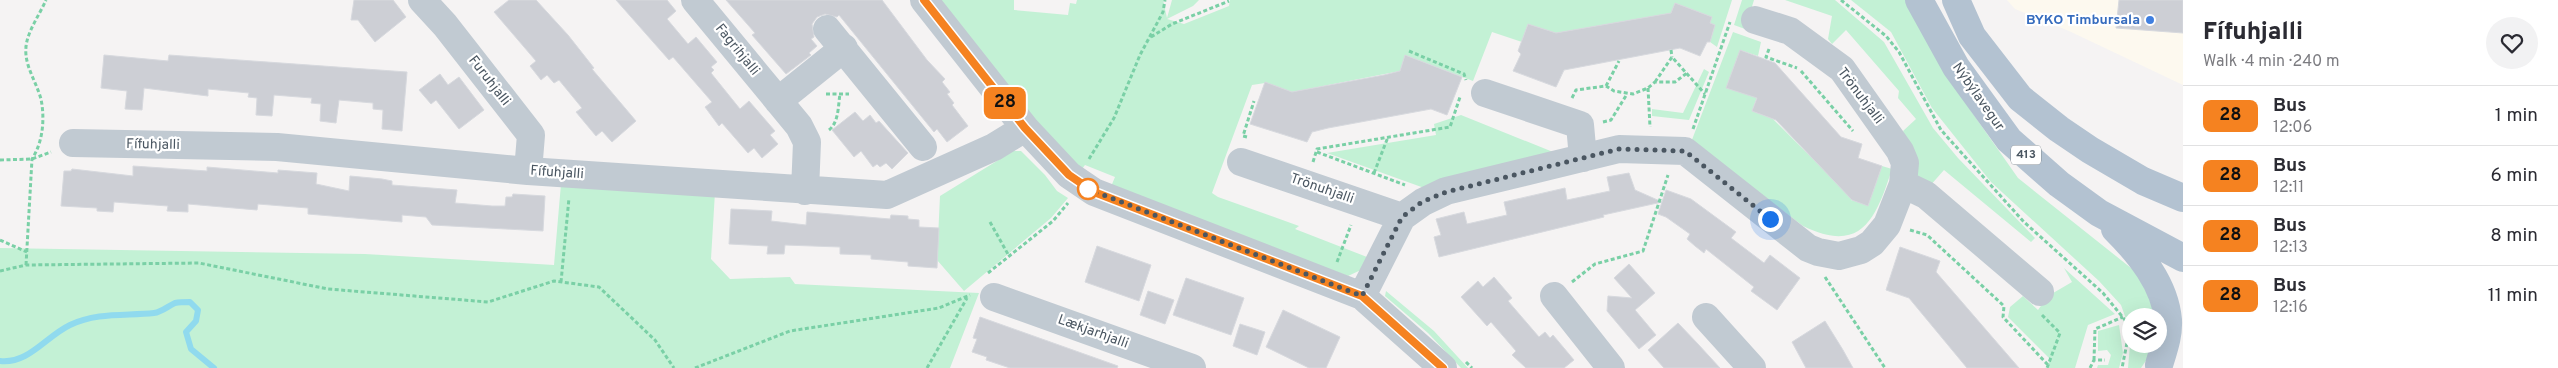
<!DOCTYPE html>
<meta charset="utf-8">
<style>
body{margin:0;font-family:Overpass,sans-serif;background:#f2f2f3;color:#2b2b33;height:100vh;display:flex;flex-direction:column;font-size:19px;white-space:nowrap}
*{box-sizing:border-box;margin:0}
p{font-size:16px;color:#7c7c81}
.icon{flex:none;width:28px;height:28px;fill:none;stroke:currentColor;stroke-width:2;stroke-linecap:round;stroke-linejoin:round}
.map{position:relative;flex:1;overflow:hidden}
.side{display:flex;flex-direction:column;background:#fff;width:375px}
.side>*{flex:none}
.badge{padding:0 10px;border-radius:8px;font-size:18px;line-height:32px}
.buttons{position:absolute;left:2122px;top:308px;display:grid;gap:10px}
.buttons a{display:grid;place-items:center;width:45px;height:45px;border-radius:50%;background:#fff;box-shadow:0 5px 20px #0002;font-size:25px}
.you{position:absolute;width:25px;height:25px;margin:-12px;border:4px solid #fff;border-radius:50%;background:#1a73e8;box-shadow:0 0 0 8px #1a73e833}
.map>.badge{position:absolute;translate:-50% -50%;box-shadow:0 0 0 2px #fff}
.round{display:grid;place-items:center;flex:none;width:52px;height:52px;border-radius:26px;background:#f2f2f3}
.overview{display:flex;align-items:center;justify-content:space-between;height:85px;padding:0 20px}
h1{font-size:24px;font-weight:800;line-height:38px}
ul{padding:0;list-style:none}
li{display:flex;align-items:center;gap:15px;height:60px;padding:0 20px;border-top:1px solid #e1e1e2}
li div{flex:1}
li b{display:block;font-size:19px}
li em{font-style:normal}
li .badge{min-width:55px;font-weight:700;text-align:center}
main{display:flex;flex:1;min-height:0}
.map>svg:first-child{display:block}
.commercial{fill:#fdf9ef}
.green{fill:#c3f1d5}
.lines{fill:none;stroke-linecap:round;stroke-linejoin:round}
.stream{stroke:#90daee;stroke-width:6}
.building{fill:#cdcfd5;stroke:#d7d9de}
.path{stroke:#7ad0a6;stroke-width:3;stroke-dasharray:4 2.5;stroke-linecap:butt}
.minor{stroke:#c1cad2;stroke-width:28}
.major{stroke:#b3c2d1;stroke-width:28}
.line-casing{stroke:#fff;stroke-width:11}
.line{stroke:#f58220;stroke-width:8}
.walk{stroke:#4a5661;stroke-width:5;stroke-dasharray:0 9}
.shop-dot{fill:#3f7fe0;stroke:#fff;stroke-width:2}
.stop-dot{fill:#fff;stroke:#f58220;stroke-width:2.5}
.labels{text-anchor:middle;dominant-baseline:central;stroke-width:4.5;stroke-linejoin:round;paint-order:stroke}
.shield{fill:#fff;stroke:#808990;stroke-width:1}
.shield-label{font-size:12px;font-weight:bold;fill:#4a5661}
.shop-label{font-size:14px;font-weight:bold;fill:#366cbe;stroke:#fff;text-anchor:end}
.street-label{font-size:14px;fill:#4a5661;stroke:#fff}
</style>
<main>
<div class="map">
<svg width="2183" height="368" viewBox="0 0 2183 368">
<rect width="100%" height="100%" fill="#f5f3f3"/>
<path class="commercial" d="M2007,0H2183V85L2069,31L2015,9Z"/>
<path class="green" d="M935,0H1014V10L1068,15L1070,3L1076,4L1077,0H1163L1167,18L1172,0H1199L1193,6L1167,19L1184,24L1229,6L1230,0H1732L1717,47L1710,42L1715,25L1710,23L1712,17L1675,3L1671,13L1556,33L1528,24L1522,42L1492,32L1473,81L1405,55L1400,71L1292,92L1265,83L1252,85L1212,193L1218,197L1299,226L1295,229L1367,257L1363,269L1348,276L1110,189L1115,177L1085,165L1079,173Z
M1742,0H1754L1745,29L1734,25Z
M1785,0H1835L1884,42L1933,128L1958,158L2035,238L2031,242L1944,170L1929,187L1912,180L1909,149L1903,131L1916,119L1898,98L1899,91L1846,30L1832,44L1828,39L1832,16Z
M1851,0H1908L1971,111L2018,178L2136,272L2159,316H2131V344H2157L2141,368H2128L2131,333L2121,305L2099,281L1991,182L1932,108L1891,32Z
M1733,32L1761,42L1758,56L1740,50L1727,88L1759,91L1752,111L1773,119L1828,174L1858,180L1851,200L1868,205L1882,166L1892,169C1876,218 1862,255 1803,226L1697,145H1690Z
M1704,69L1709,72L1689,120L1652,116V109L1683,113Z
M1461,115L1558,154L1427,189L1327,153L1436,135L1434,124Z
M1013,151H1021L1045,175L1057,191L1068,198L1051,218L964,291L937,260L940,196Z
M561,184L715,192L711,259L730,279L790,277L795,284L979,293L950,368H0V248L365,254L554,265Z
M2064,268L2115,314L2088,325L2075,368H2047L2050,359L2008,317L2010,307L2023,296L2038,310L2048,296L2072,282Z
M1386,291L1434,331L1468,368H1461L1428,333L1385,296Z
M2119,325L2123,353L2119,368H2097L2098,365H2108L2111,355L2107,350L2098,351V331Z"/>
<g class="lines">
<path class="stream" d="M0,361C29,364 45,337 70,325C97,312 126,316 154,313C162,312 168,306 175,303C180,302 186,302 190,302L198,310L196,321L186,332L191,349L214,368"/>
</g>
<path class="building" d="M354,0H393L406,17L375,42L358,20H351Z
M509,0H536L568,35L594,68L592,69L636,121L612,142L602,131L596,136L576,112L582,108L559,80L554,83L547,75L541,80L530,66L536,61L494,12Z
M616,0H667L676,11L667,19L688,44L696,37L717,62L711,67L714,70L711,73L740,109L749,101L775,131L770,135L778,144L762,158L754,148L748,153L722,123L719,126L705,107L712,102L673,57L669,60Z
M726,0H882L927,60L945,79L942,82L950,92L947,94L954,103L952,105L968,126L947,142L937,129L934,132L839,15L837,17L825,14L817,17L812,24L814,37L811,39L817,46L809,53L811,55L786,74L752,35L755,33Z
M2119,0H2183V33L2116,28Z
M1675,3L1712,17L1710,23L1715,25L1710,42H1707L1700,56L1680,48L1564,70L1556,87L1513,71L1521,54L1518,51L1528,24L1556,33L1671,13Z
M1740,50L1775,63L1841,137L1862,144L1858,158L1882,166L1868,206L1852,200L1776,120L1752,111L1757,98L1726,88Z
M104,55L168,61L169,55L407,72L402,131L382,129L383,110L373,109V103L339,100L336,123L320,121L321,104L311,103L312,98L274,95L272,116L256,115L257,98L248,97L249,93L208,89V96L144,88L142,110L125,109L127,91L101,88Z
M1405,55L1462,77L1447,115L1431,109L1328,128L1312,132L1307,142L1250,124L1265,82L1292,92L1384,75L1400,71Z
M440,74L448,85L459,77L484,110L459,129L436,100L431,104L419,90Z
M855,112L863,121L870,115L876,123L879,121L908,153L892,169L886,163L880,167L877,164L873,167L861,151L854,157L832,130Z
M133,166L207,171V167L278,173V170L317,173L316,184L349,191L350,176L382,179L392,181V185L457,190L455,203L492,206H505L506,197H512L513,194L545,196L543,231L432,225L426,217L402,215V222L308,214V208L258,204L257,210L188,204V212L167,211L168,206L114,202L113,212L97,211V208L61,206L64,171H71L72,169L133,176Z
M1629,173L1635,190L1662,202L1666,190L1691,199L1736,232L1731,238L1764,263L1770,255L1800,278L1777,310L1751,291L1754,287L1706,249L1704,253L1695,246L1687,239L1690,234L1666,217L1658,214L1662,202L1603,215L1604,217L1439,257L1434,237L1441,235L1436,219L1464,212L1467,224L1507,215L1504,202L1565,188L1567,200L1610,191L1607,177Z
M731,209L772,211L771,221L806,225L807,212L890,219L891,215L908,216V219L919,220V227L939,228L937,268L908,266V262L871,259V255L840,254V247L785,245L784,254H767L768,246L729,244Z
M1097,246L1151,265L1139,301L1085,282Z
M1900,247L1940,261L1936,272L2019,368H1967L1909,298L1886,290Z
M1629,264L1655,293L1635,310L1656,335L1639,349L1607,311L1608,296L1632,298L1614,278Z
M1494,277L1512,298L1508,301L1539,337L1545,332L1550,338L1553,335L1574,360L1564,368H1526L1512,355L1516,351L1491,322L1487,326L1461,297L1478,281L1483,287Z
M1186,278L1244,298L1231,335L1173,315Z
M1148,291L1174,300L1165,324L1140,315Z
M1283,310L1340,337L1326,368H1309L1266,347Z
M980,317L1118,366L1117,368H1010L986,360L987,357L972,352L977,339L973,338Z
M1825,321L1843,350L1853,368H1806L1792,342Z
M1678,323L1698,344L1720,368H1664L1648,350Z
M1240,324L1265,332L1257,355L1233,346Z"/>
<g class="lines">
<path class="path" d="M1841,0L1886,36L1899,52L1941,130L2024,222L2103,293L2125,320L2127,343L2122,368
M1151,37L1172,24L1229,1
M1769,49L1766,57L1797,68
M1671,50L1672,57
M1409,51L1464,74L1466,80
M1801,71L1853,131
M1655,82L1672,57L1705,94
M1606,86L1619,61
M1648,88L1650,127
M826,94H849
M1572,98L1576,90L1606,86L1614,91L1633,94L1648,88L1655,82H1675L1687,73
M1603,122L1611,120L1627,94
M1693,129L1730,22
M829,130C839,122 838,106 840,94
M1247,137L1243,136L1254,101
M1317,152L1405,185
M1089,159L1114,118L1140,55L1163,12L1165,0
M0,160L32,159L51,152
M1313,162L1317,149L1450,127L1460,97
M1374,173L1388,137
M990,222L1009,256
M1910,230L1927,235L2004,306L2003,317L2048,365
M0,240L27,252
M1337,262L1351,225
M26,265L32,159C43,142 45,119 41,99C36,81 24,65 26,47C27,32 40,14 46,0
M0,271L26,265L199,263L328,289L488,302L554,281L599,287L655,340L674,368
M988,273L1053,221L1068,203
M1825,277L1885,368
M561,282L569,198
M1572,282L1595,264L1643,251L1668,175
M2042,315L2060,333L2047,368
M2094,360L2095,329L2123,317
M1466,362L1472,368
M695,368L790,331L939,308L970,295
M927,368L967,298
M2090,368L2094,360H2105"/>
<path class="minor" d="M422,0L445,25L531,135L528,171
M695,0L799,126L807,142L805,191
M924,0L1025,128L1069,175L1094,192L1362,296L1443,368
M827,29L923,147
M1485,93L1580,125L1583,158
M778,101L844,48
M73,143L277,147L528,171L887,195L994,147L1025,128
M1241,162L1402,217
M1903,184L1926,195L2040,292
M1362,296L1402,217L1423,202L1446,191L1619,149L1685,151L1808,248L1818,252L1839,256L1861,250L1872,243L1887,225L1903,184L1905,163L1900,151L1842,69L1790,31L1755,20
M1554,296L1611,368
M994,297L1192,368
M1706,317L1752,368"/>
<path class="major" d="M1919,0L1956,67L2009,140L2059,184L2099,213L2183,258
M1956,0L1972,36L2020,98L2059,129L2090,150L2143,181L2183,198
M2115,229C2139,253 2165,284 2168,320C2169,336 2163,351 2159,365"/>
</g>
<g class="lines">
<g class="line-casing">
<path id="line" d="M924,0L1025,128L1069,175L1094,192L1362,296L1443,368"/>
</g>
<use href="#line" class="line"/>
<path class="walk" d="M1088,189L1362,296L1402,217L1422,202L1446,192L1619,149L1685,151L1770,219"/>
</g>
<circle class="shop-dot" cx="2150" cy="20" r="5"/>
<circle class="stop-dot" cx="1088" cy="189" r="10"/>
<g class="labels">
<rect class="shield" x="2011" y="145.5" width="30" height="19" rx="4"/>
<g class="shield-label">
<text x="2026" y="155">413</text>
</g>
<g class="shop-label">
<text x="2140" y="20">BYKO Timbursala</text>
</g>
<g class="street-label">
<text transform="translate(737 50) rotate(51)">Fagrihjalli</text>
<text transform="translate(489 81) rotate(52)">Furuhjalli</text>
<text transform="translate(1860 96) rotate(53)">Trönuhjalli</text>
<text transform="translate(1978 97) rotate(55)">Nýbýlavegur</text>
<text transform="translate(153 145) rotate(1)">Fífuhjalli</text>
<text transform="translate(557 173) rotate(4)">Fífuhjalli</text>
<text transform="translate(1322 189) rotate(19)">Trönuhjalli</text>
<text transform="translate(1093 332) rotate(20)">Lækjarhjalli</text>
</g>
</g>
</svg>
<div class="buttons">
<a><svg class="icon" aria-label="layers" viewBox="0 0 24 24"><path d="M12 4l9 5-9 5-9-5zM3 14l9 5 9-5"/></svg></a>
</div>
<div class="you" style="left:1770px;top:219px"></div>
<b class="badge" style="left:1005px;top:103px;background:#f58220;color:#111">28</b>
</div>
<section class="side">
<div class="overview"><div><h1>Fífuhjalli</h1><p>Walk · 4 min · 240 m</p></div><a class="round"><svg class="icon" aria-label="heart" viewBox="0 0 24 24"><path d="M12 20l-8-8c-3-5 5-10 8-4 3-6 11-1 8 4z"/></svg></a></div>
<ul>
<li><span class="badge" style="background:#f58220;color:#111">28</span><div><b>Bus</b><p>12:06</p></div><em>1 min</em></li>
<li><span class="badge" style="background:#f58220;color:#111">28</span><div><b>Bus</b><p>12:11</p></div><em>6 min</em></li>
<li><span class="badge" style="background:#f58220;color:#111">28</span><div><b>Bus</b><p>12:13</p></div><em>8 min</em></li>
<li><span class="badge" style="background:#f58220;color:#111">28</span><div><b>Bus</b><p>12:16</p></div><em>11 min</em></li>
</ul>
</section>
</main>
